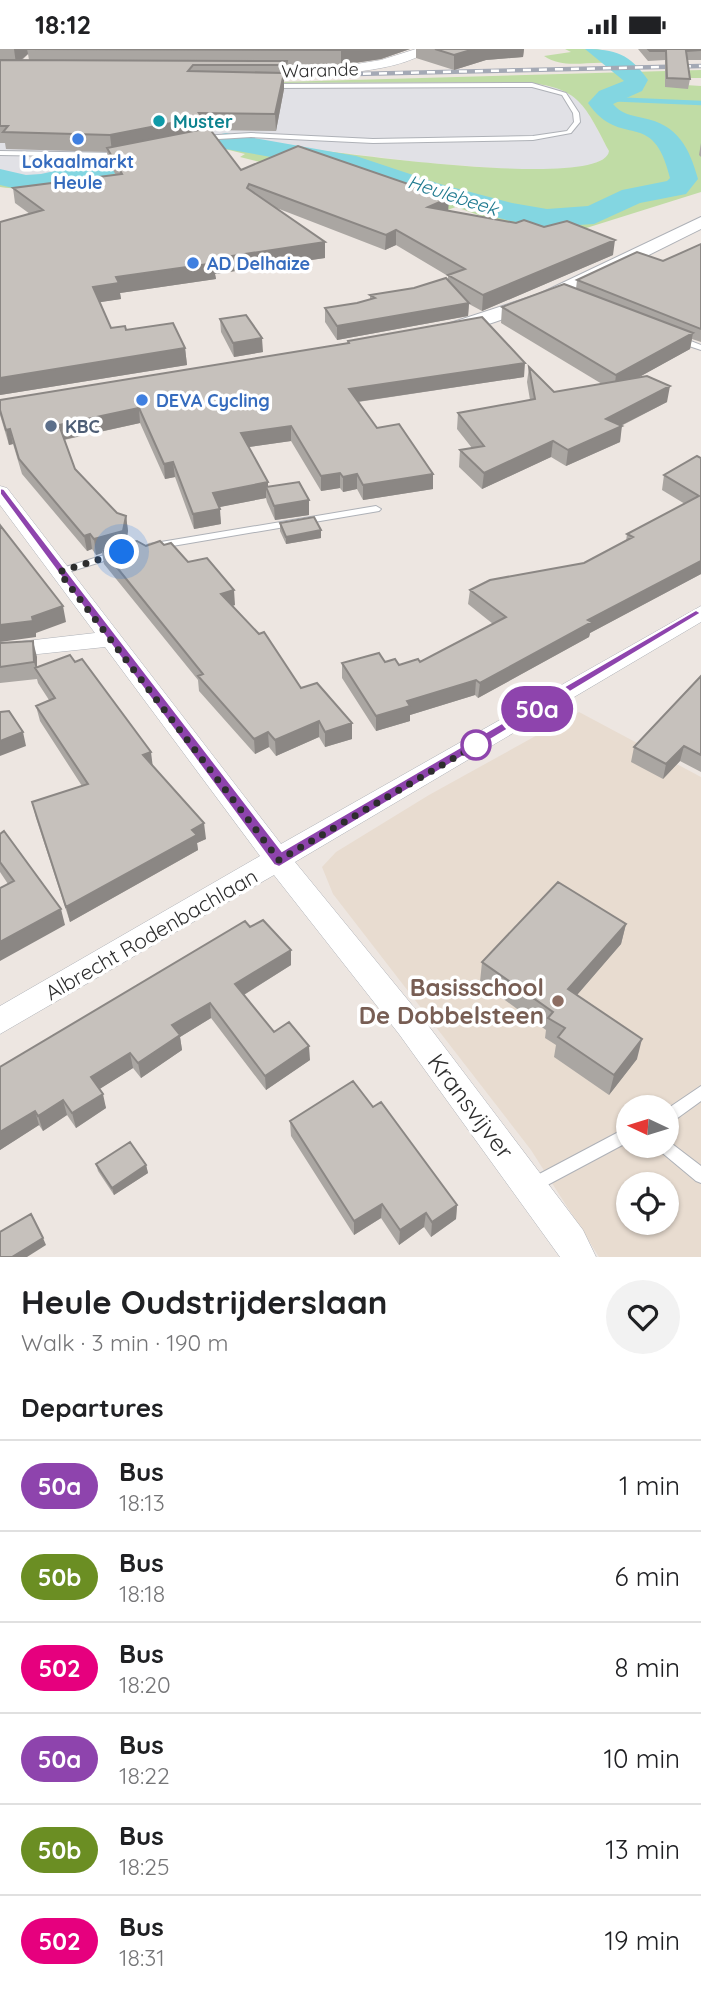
<!DOCTYPE html>
<meta charset="utf-8">
<style>
body{margin:0;font-family:Quicksand,sans-serif;background:#f2f2f2;color:#202124;height:100vh;display:flex;flex-direction:column;font-size:26px;white-space:nowrap}
*{box-sizing:border-box;margin:0}
p{font-size:23px;color:#757577}
.icon{flex:none;width:38px;height:38px;fill:none;stroke:currentColor;stroke-width:2;stroke-linecap:round;stroke-linejoin:round}
.map{position:relative;height:1208px;overflow:hidden}
.drawer{display:flex;flex-direction:column;background:#fff;flex:1}
.drawer>*{flex:none}
.badge{padding:0 14px;border-radius:23px;font-size:24px;line-height:46px}
.needle{width:46px;rotate:274deg}
.fabs{position:absolute;left:616px;top:1046px;display:grid;gap:14px}
.fabs a{display:grid;place-items:center;width:63px;height:63px;border-radius:50%;background:#fff;box-shadow:0 2px 5px #0004;font-size:35px}
.you{position:absolute;width:35px;height:35px;margin:-18px;border:5px solid #fff;border-radius:50%;background:#1a73e8;box-shadow:0 0 0 10px #1a73e833}
.map>.badge{position:absolute;translate:-50% -50%;box-shadow:0 0 0 4px #fff}
h2{padding:0 21px;font-size:26px;line-height:63px}
.round{display:grid;place-items:center;flex:none;width:74px;height:74px;border-radius:37px;background:#f2f2f2}
.overview{display:flex;align-items:center;justify-content:space-between;height:119px;padding:0 21px}
h1{font-size:33px;font-weight:800;line-height:52px}
ul{padding:0;list-style:none}
li{display:flex;align-items:center;gap:21px;height:91px;padding:0 21px;border-top:2px solid #e0e0e0}
li div{flex:1}
li b{display:block;font-size:26px}
li em{font-style:normal}
li .badge{min-width:77px;font-weight:700;text-align:center}
.status{display:flex;justify-content:space-between;align-items:center;height:49px;padding:0 35px;background:#fff;direction:ltr}
.status svg{height:19px;fill:currentColor}
.map>svg:first-child{display:block}
.industrial{fill:#e1e1e6}
.education{fill:#e8dcd0;fill-rule:evenodd}
.green{fill:#c0dca5}
.lines{fill:none;stroke-linecap:round;stroke-linejoin:round}
.stream{stroke:#83d6e1;stroke-width:4.5}
.river{fill:#83d6e1;fill-rule:evenodd}
.service-casing{stroke:#aeb1b7;stroke-width:2}
.minor-casing{stroke:#aeb1b7;stroke-width:1}
.tertiary-casing{stroke:#aeb1b7;stroke-width:2}
.service{fill:#fff;fill-rule:evenodd}
.minor{fill:#fff;fill-rule:evenodd}
.tertiary{fill:#fff;fill-rule:evenodd}
.rail-casing{stroke:#a4a9b5;stroke-width:4.5}
.rail{stroke:#fff;stroke-width:2.5;stroke-dasharray:8;stroke-linecap:butt}
.wall{fill:#aaa6a2;fill-rule:evenodd}
.shaded-wall{fill:#8b8784}
.building{fill:#c6c1bc;stroke:#8b8784;stroke-width:2}
.line{fill:#8e44ad;stroke:#fff;stroke-width:2}
.walk{stroke:#2d2d2d;stroke-width:7;stroke-dasharray:0 12.6}
.culture-dot{fill:#0f9aa8;stroke:#fff;stroke-width:2.5}
.shop-dot{fill:#3f7fe0;stroke:#fff;stroke-width:2.5}
.service-dot{fill:#5c6f8a;stroke:#fff;stroke-width:2.5}
.stop-dot{fill:#fff;stroke:#8e44ad;stroke-width:3.5}
.education-dot{fill:#8d6e63;stroke:#fff;stroke-width:2.5}
.labels{text-anchor:middle;dominant-baseline:central;stroke-width:7;stroke-linejoin:round;paint-order:stroke}
.far-street-label{font-size:18px;fill:#2d2d2d;stroke:#fff}
.far-culture-label{font-size:18px;font-weight:bold;fill:#0d838f;stroke:#fff;text-anchor:start}
.far-shop-label{font-size:18px;font-weight:bold;fill:#366cbe;stroke:#fff;text-anchor:start}
.far-service-label{font-size:18px;font-weight:bold;fill:#4e5e75;stroke:#fff;text-anchor:start}
.far-water-label{font-size:19px;font-style:italic;fill:#1f7a8f;stroke:#fff}
.street-label{font-size:21px;fill:#2d2d2d;stroke:#fff}
.near-education-label{font-size:24px;font-weight:bold;fill:#785e54;stroke:#fff;text-anchor:end}
.near-street-label{font-size:24px;fill:#2d2d2d;stroke:#fff}
</style>
<div class="status"><b>18:12</b><svg viewBox="0 0 49 12"><path d="M0 12V9h3v3zM5 12V6h3v6zM10 12V3h3v9zM15 12V0h3v12zM26 1h20v11H26zM47 4h2v5h-2z"/></svg></div>
<div class="map">
<svg width="701" height="1208" viewBox="0 0 701 1208">
<rect width="100%" height="100%" fill="#ede6e1"/>
<path class="industrial" d="M518,33L558,39L582,52L609,102V108L589,117L539,122L426,114L223,89L39,129L0,123V44L195,34Z"/>
<path class="education" d="M579,663L701,728V1208H599L531,1101L333,845L322,818L336,803L429,746ZM628,1059H667V1097H628ZM628,1136H667V1174H628Z"/>
<path class="green" d="M565,0H601L593,2L615,15C590,10 567,22 544,7L571,3Z
M701,21V29H683L685,36L701,37V143L580,181L497,177L484,168L456,158L447,161L240,108L245,105L221,99C158,113 61,148 0,138V123L39,129L223,94L295,107L487,160L564,172L594,168L631,151L670,145L683,138L690,122L687,107L672,87L660,78L618,68L606,58L605,53L636,38C621,37 606,41 596,54L597,59C627,85 691,73 678,133L662,141L631,146L583,167H555L525,165L482,154L346,109L240,93L245,91C286,96 604,146 609,102C583,52 578,37 518,33L245,34Z"/>
<g class="lines">
<path class="stream" d="M608,50L701,54"/>
<path class="river" d="M585,0C615,0 630,5 648,31L642,42L613,55C621,65 631,66 643,69C678,76 689,98 698,130L686,145L640,154L594,175L547,178L510,172L420,147L350,122L226,100L41,141L26,142L0,136V120L26,126L41,125L226,84L356,107L440,135L512,154L547,160L588,157L622,141L667,132L670,129C653,57 621,102 588,54L599,42L624,32Z"/>
<g class="service-casing">
<path id="service" d="M532,34L566,44L579,64L580,73L571,84L533,91L373,94L251,88L202,91L199,89L202,87L251,84L373,90L533,87L567,82L574,73L573,64L562,46L532,38L270,39L267,37L270,35Z
M0,102L121,104L124,106L121,108L0,106Z
M677,289H683L701,296V301L677,293Z
M376,457L381,460L379,462L149,501L144,498L149,495Z
M117,502L120,503L122,505L120,507L59,526L54,523L56,521Z
M701,1037V1052L672,1073L667,1075V1060Z
M628,1078V1093L538,1141L533,1144L528,1141L525,1136L528,1131Z
M667,1091L701,1117V1134L696,1132L660,1102L658,1097H667Z"/>
</g>
<g class="minor-casing">
<path id="minor" d="M416,0H431C394,28 305,26 259,26L254,23L259,20L344,17L381,11Z
M0,437L7,439L281,795L701,557V573L295,813L421,967L583,1181L596,1208H560L399,985L274,826L0,985V957L260,807L105,598L0,609V595L95,584L0,456Z"/>
</g>
<g class="tertiary-casing">
<path id="tertiary" d="M701,168V180C618,221 538,264 448,287L438,281L441,277L539,245Z"/>
</g>
<use href="#service" class="service"/>
<use href="#minor" class="minor"/>
<use href="#tertiary" class="tertiary"/>
<g class="rail-casing">
<path id="rail" d="M267,27L701,17"/>
</g>
<use href="#rail" class="rail"/>
</g>
<path class="wall" d="M0,0H410L381,10L341,16H287V27L286,31H284V40L276,82L210,81L241,121L449,149L448,161L613,206L482,262L469,255L468,267L337,291L325,273V259L357,254L370,251V246L414,239L448,231V227L396,196L385,201L274,158L325,193V209L215,225L216,230L120,244L121,250L100,253L111,279L126,281L185,299L187,316L0,346L30,165L15,154L13,139L116,126L108,113L107,103L6,100L5,94H0ZM28,5L29,11H22Z
M416,0H524L523,8L486,11L454,21L416,9Z
M638,0H701V11H687L690,30L688,40L665,38V11L648,12Z
M701,94V108L699,106Z
M701,195V293L692,290L690,300L637,329L667,353L621,377L620,393L566,417L551,408L482,440L459,418L460,401L472,399L457,380L458,364L530,351L527,333L529,318L554,343L602,335L501,274L502,258L576,240L577,231L663,212Z
M220,270L263,303L234,308L221,283Z
M348,292L524,328L358,353L377,379L433,440L363,451L357,440L343,443L340,439L321,442L291,392L249,398L268,433V438L309,466L275,471L267,453L266,449L219,458L221,475L194,480L175,428L165,430L140,374L64,391L75,420L117,464L126,467L128,482L126,494L146,497L164,496L188,513L235,556L232,557L301,639L352,674V690L325,698L319,688L276,707L269,698L255,705L199,642L198,631L104,515L102,504L96,506L92,500L87,502L22,425L13,395L9,396L0,366V351L348,295Z
M701,409V525L590,584L589,588L478,649L475,646L410,666V672L376,682L342,629V614L385,613L399,616L420,613L493,575L468,555L470,541L584,514L626,492L627,485L685,455L662,441L664,426Z
M280,474L321,481V489L286,495L280,482Z
M0,594L37,608V618L153,717L206,790L197,794L198,801L70,873L36,769L32,753L82,737L40,672L36,657L49,651L38,634L37,630L0,634Z
M701,627V723L680,712L663,730L631,713L634,698Z
M0,785L65,876L8,835L0,823Z
M626,875L621,895L577,946L637,1010L609,1046L554,1008L556,996L545,989L546,981L480,933L482,913Z
M250,878L291,901V916L244,946L274,983L310,1011L266,1041L211,969L180,988L182,1001L141,1029L133,1019L99,1040L106,1059L76,1079L67,1066L43,1082L39,1076L0,1101V1018Z
M373,1058L457,1156L456,1170L431,1188L424,1178L399,1196L381,1169L354,1186L291,1087L290,1072Z
M96,1115L146,1116L148,1124L114,1146L98,1122Z"/>
<path class="shaded-wall" d="M14,0H34H27L28,5L16,15Z
M350,0H410L381,10L341,16V1Z
M474,0H524L523,8L486,11L454,21V6Z
M284,24V40L276,82L275,65Z
M202,68L203,84L112,103L110,86Z
M449,149L448,163L428,158Z
M396,181V196L385,201L386,186Z
M615,191L613,206L482,262L483,246Z
M325,193V209L215,225L216,230L120,244L121,250L95,254L93,238L116,228L212,210Z
M469,254L468,267L337,291V277Z
M693,284L690,300L614,342L616,326Z
M262,289L263,303L234,308L233,294Z
M185,299L187,316L0,346V329Z
M525,314L524,328L349,354V340Z
M670,337L667,353L608,383L622,377L620,393L566,417L568,401L606,370Z
M139,359L140,374L62,391L59,376Z
M291,377V392L242,399L241,384Z
M10,380L13,395L9,396L6,381Z
M553,392L551,408L482,440L484,424Z
M173,413L175,428L165,430L164,415Z
M340,424V439L321,442V427Z
M357,425V440L343,443V428Z
M433,425V440L363,451V436Z
M268,433V443L266,438V449L215,459L213,444Z
M309,451V466L275,471L274,457Z
M220,460L221,475L194,480L193,465Z
M126,467L128,482L125,497L102,500V504L96,506L94,490Z
M321,481V489L286,495V488Z
M90,485L92,500L87,502L84,487Z
M701,512V525L590,584L589,588L478,649L480,634L588,571Z
M234,541L235,556L223,560L221,545Z
M63,557L66,573L36,584V588L0,593V576L32,568Z
M33,592L37,608V623L34,613Z
M476,631L475,646L410,666V672L376,682V667L407,652Z
M319,672V688L276,707L275,691Z
M352,674V690L325,698V683Z
M23,683L26,697L0,707V692Z
M268,683L269,698L255,705L254,690Z
M684,697L680,712L663,730L666,715Z
M151,703L153,719L143,706Z
M204,774L206,790L197,794L198,801L70,873L66,858Z
M61,860L65,876L0,912V893Z
M626,875L621,895L564,961L568,940Z
M291,901V916L237,950L235,935Z
M210,954L211,969L180,988L182,1001L141,1029L138,1014L172,976Z
M642,990L637,1010L609,1046L614,1026Z
M309,997L310,1011L266,1041L265,1027Z
M130,1004L133,1019L95,1043L91,1028Z
M103,1045L106,1059L76,1079L72,1064Z
M63,1051L67,1066L43,1082L38,1067Z
M35,1062L39,1076L0,1101V1083Z
M146,1116L148,1124L114,1146L112,1139Z
M382,1155L381,1169L354,1186V1172Z
M457,1156L456,1170L431,1188L432,1173Z
M426,1164L424,1178L399,1196L400,1181Z
M43,1189L46,1196L27,1208H12Z"/>
<path class="building" d="M27,0H350L341,1Z
M435,0H474L454,6Z
M648,0H701V1L686,2L690,30L667,29L666,2H650Z
M0,11L287,12L286,16H193L188,22L284,24L275,65L199,64L202,68L110,86L3,83L8,77H0Z
M209,79L241,121L298,97L449,149L428,158L516,174L524,171L544,178L567,172L615,191L483,246L448,226L465,220L396,181L386,186L249,135L247,139L325,193L212,210L215,214L116,228L119,234L93,238L111,279L125,277L126,281L173,274L185,299L0,329V173L43,161L13,139L122,125L107,99Z
M701,195V280L577,231L637,203L663,212Z
M446,229L469,254L337,277L325,259L357,254L375,249L370,246L414,239Z
M564,235L693,284L616,326L502,258Z
M246,266L262,289L233,294L220,270Z
M482,268L525,314L349,340L377,379L399,375L433,425L363,436L357,425L343,428L340,424L321,427L291,377L241,384L268,433L213,444L220,460L193,465L173,413L164,415L139,359L59,376L75,420L117,464L126,467L123,482L94,490L90,485L84,487L19,410L10,380L6,381L0,361V351L349,294L348,292Z
M529,318L554,343L647,327L670,337L606,370L622,377L568,401L553,392L484,424L460,401L484,397L458,364L535,350Z
M697,407L701,409V512L588,571L592,573L480,634L476,631L407,652L410,657L376,667L342,614L379,604L385,613L395,610L399,616L418,610L420,613L506,568L470,541L490,531L584,514L633,488L627,485L699,447L664,426Z
M299,433L309,451L274,457L266,438Z
M314,468L321,481L286,488L280,474Z
M0,476L63,557L32,568L33,572L0,576Z
M137,492L146,497L160,492L164,496L171,494L188,513L207,509L234,541L221,545L259,585L264,583L301,639L317,634L352,674L325,683L319,672L275,691L268,683L254,690L198,627L203,625L102,500Z
M33,592L34,613L0,618V594Z
M70,606L75,613L82,610L151,703L143,706L204,774L192,781L197,786L66,858L32,753L88,735L36,657L55,649L35,619Z
M701,627V706L684,697L666,715L634,698Z
M9,662L23,683L0,692V663Z
M4,782L61,860L0,893V839L14,832L0,813V785Z
M558,833L626,875L568,940L642,990L614,1026L558,988L565,979L548,969L553,963L482,913Z
M263,871L291,901L235,935L274,983L289,973L309,997L265,1027L210,954L172,976L180,986L138,1014L130,1004L91,1028L103,1045L72,1064L63,1051L38,1067L35,1062L0,1083V1018L245,872L250,878Z
M353,1032L373,1058L381,1053L457,1156L432,1173L426,1164L400,1181L382,1155L354,1172L290,1072Z
M130,1093L146,1116L112,1139L96,1115Z
M31,1165L43,1189L12,1208H0V1183Z"/>
<path class="line" d="M0,439L4,440L282,802L696,561L701,564L279,818L274,816L0,445Z"/>
<g class="lines">
<path class="walk" d="M122,503L59,523L279,811L485,691L476,696"/>
</g>
<circle class="culture-dot" cx="159" cy="72" r="7"/>
<g class="shop-dot">
<circle cx="78" cy="90" r="7"/>
<circle cx="193" cy="214" r="7"/>
<circle cx="142" cy="351" r="7"/>
</g>
<circle class="service-dot" cx="51" cy="377" r="7"/>
<circle class="stop-dot" cx="476" cy="696" r="14"/>
<circle class="education-dot" cx="558" cy="952" r="7"/>
<g class="labels">
<g class="far-street-label">
<text transform="translate(320 21) rotate(-2)">Warande</text>
</g>
<g class="far-culture-label">
<text x="173" y="72">Muster</text>
</g>
<g class="far-shop-label">
<text x="78" y="112" text-anchor="middle">Lokaalmarkt<tspan x="78" dy="21">Heule</tspan></text>
<text x="207" y="214">AD Delhaize</text>
<text x="156" y="351">DEVA Cycling</text>
</g>
<g class="far-service-label">
<text x="65" y="377">KBC</text>
</g>
<g class="far-water-label">
<text transform="translate(453 146) rotate(18)">Heulebeek</text>
</g>
<g class="street-label">
<text transform="translate(151 885) rotate(-30)">Albrecht Rodenbachlaan</text>
</g>
<g class="near-education-label">
<text x="544" y="938">Basisschool<tspan x="544" dy="28">De Dobbelsteen</tspan></text>
</g>
<g class="near-street-label">
<text transform="translate(471 1057) rotate(53)">Kransvijver</text>
</g>
</g>
</svg>
<div class="fabs">
<a><svg class="needle" viewBox="-14 -14 28 28"><path d="M0-13l5 13h-10z" fill="#e53935"/><path d="M0 13l5-13h-10z" fill="#757577"/></svg></a>
<a><svg class="icon" aria-label="locate" viewBox="0 0 24 24"><circle cx="12" cy="12" r="6"/><path d="M12 2v4M12 18v4M2 12h4M18 12h4"/></svg></a>
</div>
<div class="you" style="left:122px;top:503px"></div>
<b class="badge" style="left:537px;top:660px;background:#8e44ad;color:#fff">50a</b>
</div>
<section class="drawer">
<div class="overview"><div><h1>Heule Oudstrijderslaan</h1><p>Walk · 3 min · 190 m</p></div><a class="round"><svg class="icon" aria-label="heart" viewBox="0 0 24 24"><path d="M12 20l-8-8c-3-5 5-10 8-4 3-6 11-1 8 4z"/></svg></a></div>
<h2>Departures</h2>
<ul>
<li><span class="badge" style="background:#8e44ad;color:#fff">50a</span><div><b>Bus</b><p>18:13</p></div><em>1 min</em></li>
<li><span class="badge" style="background:#6b8e23;color:#fff">50b</span><div><b>Bus</b><p>18:18</p></div><em>6 min</em></li>
<li><span class="badge" style="background:#e6007e;color:#fff">502</span><div><b>Bus</b><p>18:20</p></div><em>8 min</em></li>
<li><span class="badge" style="background:#8e44ad;color:#fff">50a</span><div><b>Bus</b><p>18:22</p></div><em>10 min</em></li>
<li><span class="badge" style="background:#6b8e23;color:#fff">50b</span><div><b>Bus</b><p>18:25</p></div><em>13 min</em></li>
<li><span class="badge" style="background:#e6007e;color:#fff">502</span><div><b>Bus</b><p>18:31</p></div><em>19 min</em></li>
</ul>
</section>
